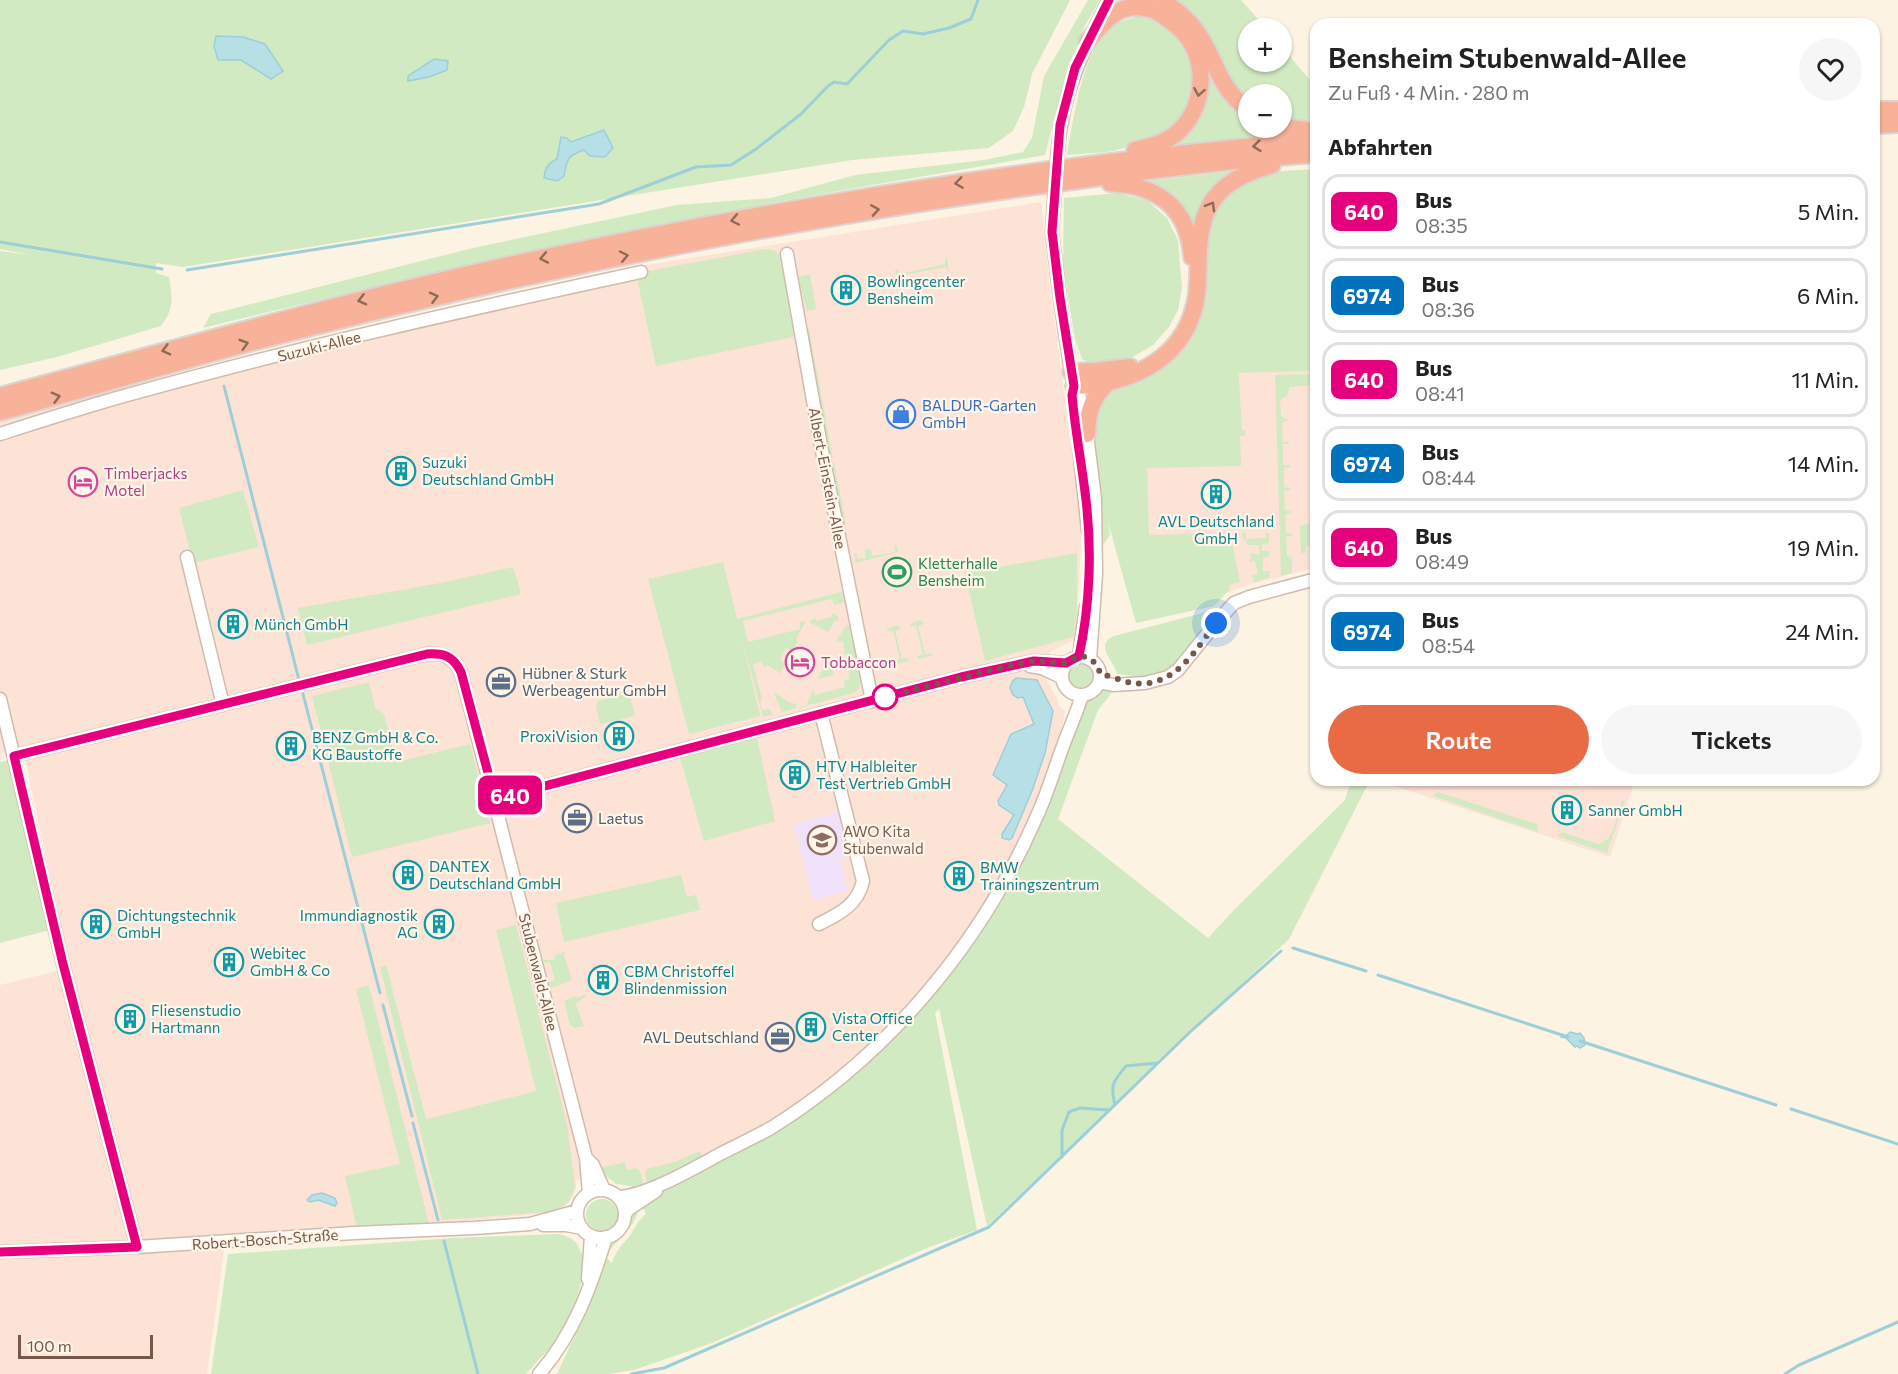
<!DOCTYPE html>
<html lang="de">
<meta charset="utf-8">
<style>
body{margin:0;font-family:Commissioner,sans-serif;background:#f6f6f6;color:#222;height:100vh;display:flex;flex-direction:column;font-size:22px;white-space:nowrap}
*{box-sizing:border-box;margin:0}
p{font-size:20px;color:#767676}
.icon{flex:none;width:33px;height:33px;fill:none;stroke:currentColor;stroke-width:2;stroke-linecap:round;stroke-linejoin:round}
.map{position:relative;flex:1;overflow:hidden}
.details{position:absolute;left:1310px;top:18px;width:570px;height:768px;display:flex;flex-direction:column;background:#fff;border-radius:18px;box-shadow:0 2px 4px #0004}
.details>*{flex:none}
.badge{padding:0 12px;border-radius:9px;font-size:21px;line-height:39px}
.fabs{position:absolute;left:1238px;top:18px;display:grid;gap:12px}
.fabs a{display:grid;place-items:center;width:54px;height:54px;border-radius:50%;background:#fff;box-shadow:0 2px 4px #0004;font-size:30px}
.scale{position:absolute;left:18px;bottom:15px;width:135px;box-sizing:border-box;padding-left:6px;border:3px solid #755849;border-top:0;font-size:16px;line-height:21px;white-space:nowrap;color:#755849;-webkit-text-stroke:4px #fff6e9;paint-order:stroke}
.you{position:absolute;width:30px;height:30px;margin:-15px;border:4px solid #fff;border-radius:50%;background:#1a73e8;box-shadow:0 0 0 9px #1a73e833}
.map>.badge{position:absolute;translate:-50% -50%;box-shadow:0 0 0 3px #fff}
h2{padding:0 18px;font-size:22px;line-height:54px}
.round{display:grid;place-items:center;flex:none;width:63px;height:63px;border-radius:32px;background:#f6f6f6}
.overview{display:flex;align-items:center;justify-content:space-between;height:102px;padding:0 18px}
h1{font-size:28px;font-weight:600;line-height:45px}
.action{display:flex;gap:12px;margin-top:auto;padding:12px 18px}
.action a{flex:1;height:69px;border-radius:36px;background:#e86b46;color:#fff;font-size:24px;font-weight:600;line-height:69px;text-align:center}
.action a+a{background:#f6f6f6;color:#222}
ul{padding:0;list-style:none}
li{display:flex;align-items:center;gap:18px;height:75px;margin:0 12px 9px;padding:0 6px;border:3px solid #e0e0e0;border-radius:18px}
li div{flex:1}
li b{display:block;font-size:22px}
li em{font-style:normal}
li .badge{min-width:66px;font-weight:700;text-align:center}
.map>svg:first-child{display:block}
.commercial{fill:#fde2d6}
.education{fill:#f0e0f9}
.green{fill:#d2eac1}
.water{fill:#b7dfe6;stroke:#9dcfd8;stroke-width:1.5}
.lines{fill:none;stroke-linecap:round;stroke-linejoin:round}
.stream{stroke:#9dcfd8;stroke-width:3}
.minor-casing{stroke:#d0bcac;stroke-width:15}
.highway-casing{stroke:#dbd4d0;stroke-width:20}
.minor{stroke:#fff;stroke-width:12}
.highway{stroke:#f8b299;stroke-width:16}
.minor-bridge-casing{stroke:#d0bcac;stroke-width:15;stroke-linecap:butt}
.minor-bridge{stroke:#fff;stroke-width:12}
.oneway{stroke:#8f6a59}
.line-casing{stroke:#fff;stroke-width:14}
.line{stroke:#e6007e;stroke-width:9}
.walk{stroke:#755849;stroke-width:6;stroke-dasharray:0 10.8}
.stop-dot{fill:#fff;stroke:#e6007e;stroke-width:3}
.labels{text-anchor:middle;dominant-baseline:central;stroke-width:4.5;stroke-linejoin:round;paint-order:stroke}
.culture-label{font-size:15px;fill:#0d838f;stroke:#fff6e9;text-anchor:start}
.street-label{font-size:15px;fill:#755849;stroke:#fff6e9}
.shop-label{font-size:15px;fill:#366cbe;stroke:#fff6e9;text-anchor:start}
.hotel-label{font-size:15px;fill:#b23c85;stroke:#fff6e9;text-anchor:start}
.leisure-label{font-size:15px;fill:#27864d;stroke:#fff6e9;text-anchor:start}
.service-label{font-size:15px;fill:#4e5e75;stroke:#fff6e9;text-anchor:start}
.education-label{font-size:15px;fill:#785e54;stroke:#fff6e9;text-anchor:start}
</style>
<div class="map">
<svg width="1898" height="1374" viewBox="0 0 1898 1374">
<rect width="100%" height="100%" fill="#fcf3e3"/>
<path class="commercial" d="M1041,202L1051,296L1082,525L1076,630L1074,640L1049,652L1045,677L1058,700L1059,707L1065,711L1061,733L1037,806L990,899L944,966L866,1049L811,1093L753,1132L641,1187L610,1180L604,1174L576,1180V1187L573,1197L560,1212L225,1243L207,1374H0V985L70,968L23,749L0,754V419L334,337L635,267Z
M1315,371V568L1247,585L1230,592L1134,613L1103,439L1242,431L1239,373Z
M1376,780H1635L1610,857Z"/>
<path class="education" d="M839,812L851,857L840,860L848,891L813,900L794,824Z"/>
<path class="green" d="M0,0H1070L1032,74L1024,107L1013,131L989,148L852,160L183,267L156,263V273L169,277C172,299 175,307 161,326L57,357L0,370V251L30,255L0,249Z
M1088,0H1100L1083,29L1063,87L1045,155C908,179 771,202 635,229C490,258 347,293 203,328L211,314L473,248L677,205L771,198L855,175L984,160L1023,152L1032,138L1044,76Z
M1144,0H1154L1173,13L1248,117V128H1270L1275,130V134L1177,145L1176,142L1204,66Z
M1177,0H1241L1266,28H1248V62H1281V46L1315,86V120H1292L1281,115V94H1248V97L1234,82L1209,33L1193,14Z
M1138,16L1158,19L1180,37L1192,57L1194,90L1183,118L1157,140L1108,152L1067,155C1073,123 1083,45 1112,26C1119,21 1130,19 1138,16Z
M1315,169V371L1239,373L1242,430L1245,431V436H1240L1241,466L1147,468L1149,535L1230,533L1240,582L1229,585L1230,589L1214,606L1136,623L1108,522L1110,535L1101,548L1093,443L1096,404L1102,395L1178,348L1203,261L1213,211L1229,191L1264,172Z
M1234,171L1202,202L1195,232L1186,208L1168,191L1149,181Z
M1119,193L1148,201L1167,218L1178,240L1182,288L1178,310L1169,327L1153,345L1124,362L1091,364L1082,359L1075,339L1063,265L1064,198Z
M766,249L776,251L782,259L798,336L656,366L637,278L646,276L648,271Z
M945,257L947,258L949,273L946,267L899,276L901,282H898L895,270L898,269L899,274L945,264Z
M810,274L816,309L807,311L798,277Z
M807,329H809L833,458H831Z
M1316,374L1315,385L1290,387L1287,395L1280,400L1281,416L1289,420L1288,421L1282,422L1283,442H1289V444H1283V465H1290V467L1284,468V487L1290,488L1291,490L1284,491L1285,510L1291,511V513L1285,514L1286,533H1292V536L1286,537L1287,556L1292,557V573L1281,576L1275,375Z
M834,462L846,524L843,525L832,463Z
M243,490L259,547L193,563L179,508Z
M1315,524V544L1305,547L1306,553H1301L1300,525Z
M1245,532L1246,539L1266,538V532L1269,534V543L1262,544V551H1269V557L1263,558V571H1270L1269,578L1254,582L1252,575L1258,574L1255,561L1249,562V560L1251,559L1250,554H1260L1259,545H1247L1246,540H1243L1242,534Z
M894,545L897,546L898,552L856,563L854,553H856L858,559L866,558L865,550L871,549L872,556L895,552Z
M1077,553V613L1073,637L985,661L965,573Z
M723,562L737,619L845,591L847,601L834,605L832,599L743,621L748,642L800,629V622L806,621L796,639L798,640L793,651L786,648L780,660L785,664L779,676V672L767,665L765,668L761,662L753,664L762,699L760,700L762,710L770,709L772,715L763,717L741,635L760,716L689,734L648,579Z
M513,567L521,594L307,645L298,608L440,583Z
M1222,608L1174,666L1151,676L1140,677L1117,674C1115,662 1093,645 1114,636Z
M832,613L838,616V621L835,620L828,632L809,622L815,618L817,621L832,617Z
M921,620L924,624L918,626L925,654L931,653L932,656L918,659L917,656L923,654L916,626H911L910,624Z
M846,625L852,626L862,681L858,690L853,693L806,706L813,689L814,695L845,687L844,680L850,679L843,641L836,642Z
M898,625L901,629L895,631L902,659L908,658L909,661L895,664L894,661L900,659L893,631H887V629Z
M830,653L834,675L818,679Z
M1067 676a13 13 0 1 1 26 0a13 13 0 1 1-26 0Z
M369,682L375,708L384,714L396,762L470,744L490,823L352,857L312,696Z
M1106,688L1115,689L1098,710L1058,819L1208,938L1235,909L1345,800L1351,780H1370L1289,939L987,1226L939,1009L935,1013L977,1230L927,1248L712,1343L634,1370L609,1374H557L591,1300L603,1255L612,1263C615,1252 621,1246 628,1238C635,1229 637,1221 646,1214L641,1204L763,1138L897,1034L931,998L979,933L1007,889L1045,815L1082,706L1085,701Z
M773,692L791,703L797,704L794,709L782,712Z
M625,694L630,696L635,716L600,724L596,706L598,701Z
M757,738L775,821L704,841L680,757Z
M9,760L50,930L0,943V762Z
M1438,792L1537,824L1538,832L1433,796Z
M1625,800L1607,853L1557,836L1562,832L1598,844C1614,842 1617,814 1622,801Z
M681,875L687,897L696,895L700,910L564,942L556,903Z
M516,925L567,1124L575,1187L569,1202L561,1207L560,1211L442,1220L380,967L386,965L426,1119L536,1091L496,930Z
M565,952L564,955L572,980L551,988L549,982L555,980L550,962L544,963V960H555L554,955Z
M369,985L429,1224L357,1228L345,1176L400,1164L356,989Z
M585,994L586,996L576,1004L584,1026L575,1028L570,1025L564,1001L576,996L578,998Z
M700,1151L703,1159L647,1185L645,1173L647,1169L677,1161Z
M625,1162L627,1170L636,1168L640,1171L643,1184L641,1188L634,1191L631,1186L616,1184L599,1168Z
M586 1215a16 16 0 1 1 32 0a16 16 0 1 1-32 0Z
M638,1209C637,1224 620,1238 611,1249H605C611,1241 619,1239 624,1231C630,1223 629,1215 638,1209Z
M559,1234C572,1238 577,1240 581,1253L586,1256C583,1281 575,1313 560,1335C550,1349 537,1361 526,1374H211L228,1254L453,1238Z"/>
<path class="water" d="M216,36L243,37L265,44L283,71L271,79L241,60H218L214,46Z
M434,59L448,61L447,70L429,77L408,81V76Z
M604,130L613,148L605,157L590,156L584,150C567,156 567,159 564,176L557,181L544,178C545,168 548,163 557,159L561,137L567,138L571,142Z
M1016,678L1037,680L1053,711L1045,753L1032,791L1012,838L1009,840L1002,838V834L1014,815L999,805L998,801L1007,785L993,775L1011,734L1034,724L1023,697L1018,698L1013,695L1010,688L1012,682Z
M1570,1032L1578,1034L1580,1033L1584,1038L1585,1045L1580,1048L1577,1046L1575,1047L1566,1038L1561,1037L1562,1035L1566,1036Z
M322,1193L335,1198L337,1203L335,1206L318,1200L310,1202L307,1200L312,1195Z"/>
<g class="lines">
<path class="stream" d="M0,242L162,269
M187,270L599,204L696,167L731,165L756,149L801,114L828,86L834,82L847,84L889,40L903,31L923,34L949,28L971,19L978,0
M224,386L299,680
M303,694L380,993
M1293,948L1366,971
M1378,975L1568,1037
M383,1005L412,1116
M1580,1041L1776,1105
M1115,1105C1110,1084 1113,1082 1126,1066L1158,1063
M1791,1109L1898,1144
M413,1123L438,1220
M1062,1157V1130L1069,1112L1080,1108L1109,1110
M444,1241L478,1374
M631,1374L664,1368L989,1227L1190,1032L1281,951
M1785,1374L1799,1365L1898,1322"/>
<g class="minor-casing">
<path id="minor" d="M1058,149C1063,91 1083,50 1109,0
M1054,204L1052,232L1060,299L1071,372L1074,386L1079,394L1087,434L1095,499L1096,574L1090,659
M787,254L822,451L872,701
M1073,393L1088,530
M0,434C44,420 87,406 131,394C299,347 470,309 641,272
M187,557L223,705
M1079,656L1086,607
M1062 676a19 19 0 1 1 38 0a19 19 0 1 1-38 0Z
M1030,666L1042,668L1061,677
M1099,682L1113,685L1145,683L1168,677L1178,670L1216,623L1234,603L1249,597L1316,579
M0,699L63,964L137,1247
M14,756L427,654C444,653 453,657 461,672L586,1158L589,1193
M495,799L961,677L1034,661L1066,663
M819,924C839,914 858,905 863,881L821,713
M587,1159L593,1165L604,1190
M577 1214a24 24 0 1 1 48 0a24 24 0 1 1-48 0Z
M618,1197C647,1196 696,1167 722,1153C738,1145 755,1137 771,1128C888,1055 981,944 1036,818C1047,795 1054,770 1063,746C1069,729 1077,713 1082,695
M625,1214L629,1209L656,1191
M543,1225H566L582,1228
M0,1252L137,1247L354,1233L474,1228L530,1224L577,1211
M588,1279L591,1236
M539,1374C574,1334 591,1287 606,1237"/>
</g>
<g class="highway-casing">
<path id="highway" d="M1162,0C1173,8 1185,16 1194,28C1216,55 1216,87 1248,109
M1087,42C1103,22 1120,0 1149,9
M1874,110H1898
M1874,125L1898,124
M1281,127L1306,130L1316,134
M1135,150C1147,147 1159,145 1170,138C1202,117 1210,71 1189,39C1176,21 1155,11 1137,0
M1110,183C1117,184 1123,184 1129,185C1169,193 1189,217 1192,257
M1071,372L1096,371L1130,367
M1074,386C1134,384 1189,357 1197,293C1200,264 1195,234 1209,207C1221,183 1247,172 1272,165
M0,396C174,349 347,300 523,262C709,222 898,189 1088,165C1163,155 1240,148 1316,139
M0,412C93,387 186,359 280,335C520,274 762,225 1007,190C1109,176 1213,161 1316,154
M1087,434C1088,412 1091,399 1107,383"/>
</g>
<use href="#minor" class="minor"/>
<use href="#highway" class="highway"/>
<g class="minor-bridge-casing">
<path id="minor-bridge" d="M1054,204L1058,149"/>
</g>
<use href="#minor-bridge" class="minor-bridge"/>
</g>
<defs><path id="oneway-chevron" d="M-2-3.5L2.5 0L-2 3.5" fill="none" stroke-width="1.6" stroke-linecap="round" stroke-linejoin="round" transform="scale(1.5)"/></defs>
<g class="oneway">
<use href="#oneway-chevron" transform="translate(1199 92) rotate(100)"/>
<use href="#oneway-chevron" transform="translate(1257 146) rotate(174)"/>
<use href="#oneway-chevron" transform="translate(959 183) rotate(172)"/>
<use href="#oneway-chevron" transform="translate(1211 206) rotate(-60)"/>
<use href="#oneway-chevron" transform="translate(875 210) rotate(-9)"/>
<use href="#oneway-chevron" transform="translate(735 220) rotate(169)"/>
<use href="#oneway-chevron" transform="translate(624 256) rotate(-12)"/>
<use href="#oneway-chevron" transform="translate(544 258) rotate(169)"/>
<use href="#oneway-chevron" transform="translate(434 297) rotate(-14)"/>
<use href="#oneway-chevron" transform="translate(362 300) rotate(166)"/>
<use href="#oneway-chevron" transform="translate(244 344) rotate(-16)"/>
<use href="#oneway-chevron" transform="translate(166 350) rotate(165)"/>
<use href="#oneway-chevron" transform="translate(56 397) rotate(-15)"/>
</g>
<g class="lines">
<g class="line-casing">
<path id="line" d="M0,1252L137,1247L63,964L14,756L427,654C444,653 453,656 461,672L495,799L961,677L1034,661L1066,663L1079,656C1090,606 1092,550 1086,500C1082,465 1075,430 1072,395L1074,386L1060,298L1052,232L1060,125L1075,68L1109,0"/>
</g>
<use href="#line" class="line"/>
<path class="walk" d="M885,697L1008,666L1034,661L1066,663L1079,656C1090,657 1098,663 1100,674C1111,676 1122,681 1132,683C1174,689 1195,651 1216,623"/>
</g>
<defs>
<g id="building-ring" transform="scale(1.5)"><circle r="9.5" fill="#fff6e9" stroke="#0f9aa8" stroke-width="1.5"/><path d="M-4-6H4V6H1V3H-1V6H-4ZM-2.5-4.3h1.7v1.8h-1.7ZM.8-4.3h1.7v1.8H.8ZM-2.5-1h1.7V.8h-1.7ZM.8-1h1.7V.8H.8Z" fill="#0f9aa8"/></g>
<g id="shop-ring" transform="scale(1.5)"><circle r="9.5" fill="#fff6e9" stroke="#3f7fe0" stroke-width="1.5"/><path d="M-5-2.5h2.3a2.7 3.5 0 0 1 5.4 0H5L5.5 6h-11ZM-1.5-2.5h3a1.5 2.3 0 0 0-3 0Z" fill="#3f7fe0"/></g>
<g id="hotel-ring" transform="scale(1.5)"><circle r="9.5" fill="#fff6e9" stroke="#d1479c" stroke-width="1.5"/><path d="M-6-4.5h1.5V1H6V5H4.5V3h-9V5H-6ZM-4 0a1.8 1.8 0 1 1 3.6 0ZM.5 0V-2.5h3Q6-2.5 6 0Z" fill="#d1479c"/></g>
<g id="stadium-ring" transform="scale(1.5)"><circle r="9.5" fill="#fff6e9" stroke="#2e9e5b" stroke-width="1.5"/><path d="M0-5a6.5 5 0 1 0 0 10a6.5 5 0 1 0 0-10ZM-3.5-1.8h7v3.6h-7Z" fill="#2e9e5b"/></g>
<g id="office-ring" transform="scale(1.5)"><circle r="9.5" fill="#fff6e9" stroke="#5c6f8a" stroke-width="1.5"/><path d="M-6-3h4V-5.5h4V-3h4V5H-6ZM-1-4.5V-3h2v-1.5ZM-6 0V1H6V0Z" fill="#5c6f8a"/></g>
<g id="school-ring" transform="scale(1.5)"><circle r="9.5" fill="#fff6e9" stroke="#8d6e63" stroke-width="1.5"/><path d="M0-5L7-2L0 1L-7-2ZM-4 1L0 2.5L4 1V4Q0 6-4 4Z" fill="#8d6e63"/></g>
</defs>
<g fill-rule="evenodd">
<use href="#building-ring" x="846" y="290"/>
<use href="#shop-ring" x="901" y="414"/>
<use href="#building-ring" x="401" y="471"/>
<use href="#hotel-ring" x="83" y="482"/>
<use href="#building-ring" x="1216" y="494"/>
<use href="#stadium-ring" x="897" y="572"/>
<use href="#building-ring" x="233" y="624"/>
<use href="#hotel-ring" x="800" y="662"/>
<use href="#office-ring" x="501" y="682"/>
<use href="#building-ring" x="619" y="736"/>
<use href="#building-ring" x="291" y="746"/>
<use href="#building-ring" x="795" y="775"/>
<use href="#building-ring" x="1567" y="810"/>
<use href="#office-ring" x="577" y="818"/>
<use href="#school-ring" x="822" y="840"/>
<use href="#building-ring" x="408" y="875"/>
<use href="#building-ring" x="959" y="876"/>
<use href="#building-ring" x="96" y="924"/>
<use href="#building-ring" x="439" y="924"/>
<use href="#building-ring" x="229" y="962"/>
<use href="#building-ring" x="603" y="980"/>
<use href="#building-ring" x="130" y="1019"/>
<use href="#building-ring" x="811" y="1027"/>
<use href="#office-ring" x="780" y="1037"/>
</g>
<circle class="stop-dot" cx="885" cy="697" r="12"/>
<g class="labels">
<g class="culture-label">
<text x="867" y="281">Bowlingcenter<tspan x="867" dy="17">Bensheim</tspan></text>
<text x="422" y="462">Suzuki<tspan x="422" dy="17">Deutschland GmbH</tspan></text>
<text x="1216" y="521" text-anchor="middle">AVL Deutschland<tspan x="1216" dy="17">GmbH</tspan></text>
<text x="254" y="624">Münch GmbH</text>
<text x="598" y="736" text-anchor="end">ProxiVision</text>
<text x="312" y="737">BENZ GmbH &amp; Co.<tspan x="312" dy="17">KG Baustoffe</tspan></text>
<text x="816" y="766">HTV Halbleiter<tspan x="816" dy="17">Test Vertrieb GmbH</tspan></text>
<text x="1588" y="810">Sanner GmbH</text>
<text x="429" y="866">DANTEX<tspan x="429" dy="17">Deutschland GmbH</tspan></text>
<text x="980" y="867">BMW<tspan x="980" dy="17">Trainingszentrum</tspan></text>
<text x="117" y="915">Dichtungstechnik<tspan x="117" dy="17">GmbH</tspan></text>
<text x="418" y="915" text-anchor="end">Immundiagnostik<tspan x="418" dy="17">AG</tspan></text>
<text x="250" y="953">Webitec<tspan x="250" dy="17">GmbH &amp; Co</tspan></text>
<text x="624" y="971">CBM Christoffel<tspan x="624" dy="17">Blindenmission</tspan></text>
<text x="151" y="1010">Fliesenstudio<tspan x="151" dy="17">Hartmann</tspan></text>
<text x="832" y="1018">Vista Office<tspan x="832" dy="17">Center</tspan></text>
</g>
<g class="street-label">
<text transform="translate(319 346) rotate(-14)">Suzuki-Allee</text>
<text transform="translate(828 478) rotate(79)">Albert-Einstein-Allee</text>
<text transform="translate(539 972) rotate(76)">Stubenwald-Allee</text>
<text transform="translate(265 1239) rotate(-4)">Robert-Bosch-Straße</text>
</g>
<g class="shop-label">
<text x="922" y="405">BALDUR-Garten<tspan x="922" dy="17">GmbH</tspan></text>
</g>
<g class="hotel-label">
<text x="104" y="473">Timberjacks<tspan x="104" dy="17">Motel</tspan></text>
<text x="821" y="662">Tobbaccon</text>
</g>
<g class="leisure-label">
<text x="918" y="563">Kletterhalle<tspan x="918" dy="17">Bensheim</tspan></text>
</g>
<g class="service-label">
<text x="522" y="673">Hübner &amp; Sturk<tspan x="522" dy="17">Werbeagentur GmbH</tspan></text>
<text x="598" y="818">Laetus</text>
<text x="759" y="1037" text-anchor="end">AVL Deutschland</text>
</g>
<g class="education-label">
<text x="843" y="831">AWO Kita<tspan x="843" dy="17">Stubenwald</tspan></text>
</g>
</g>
</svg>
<div class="fabs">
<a>+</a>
<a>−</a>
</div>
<div class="scale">100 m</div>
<div class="you" style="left:1216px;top:623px"></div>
<b class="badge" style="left:510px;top:795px;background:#e6007e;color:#fff">640</b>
<section class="details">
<div class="overview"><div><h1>Bensheim Stubenwald-Allee</h1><p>Zu Fuß · 4 Min. · 280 m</p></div><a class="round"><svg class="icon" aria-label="heart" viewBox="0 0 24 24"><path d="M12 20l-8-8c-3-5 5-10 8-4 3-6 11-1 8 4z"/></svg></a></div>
<h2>Abfahrten</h2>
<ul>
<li><span class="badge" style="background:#e6007e;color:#fff">640</span><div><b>Bus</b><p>08:35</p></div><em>5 Min.</em></li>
<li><span class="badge" style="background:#0072bc;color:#fff">6974</span><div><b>Bus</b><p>08:36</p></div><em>6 Min.</em></li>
<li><span class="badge" style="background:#e6007e;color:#fff">640</span><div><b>Bus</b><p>08:41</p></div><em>11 Min.</em></li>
<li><span class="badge" style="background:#0072bc;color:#fff">6974</span><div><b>Bus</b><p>08:44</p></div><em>14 Min.</em></li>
<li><span class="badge" style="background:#e6007e;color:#fff">640</span><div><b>Bus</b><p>08:49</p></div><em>19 Min.</em></li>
<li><span class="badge" style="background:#0072bc;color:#fff">6974</span><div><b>Bus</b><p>08:54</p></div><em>24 Min.</em></li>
</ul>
<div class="action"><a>Route</a><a>Tickets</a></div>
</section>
</div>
